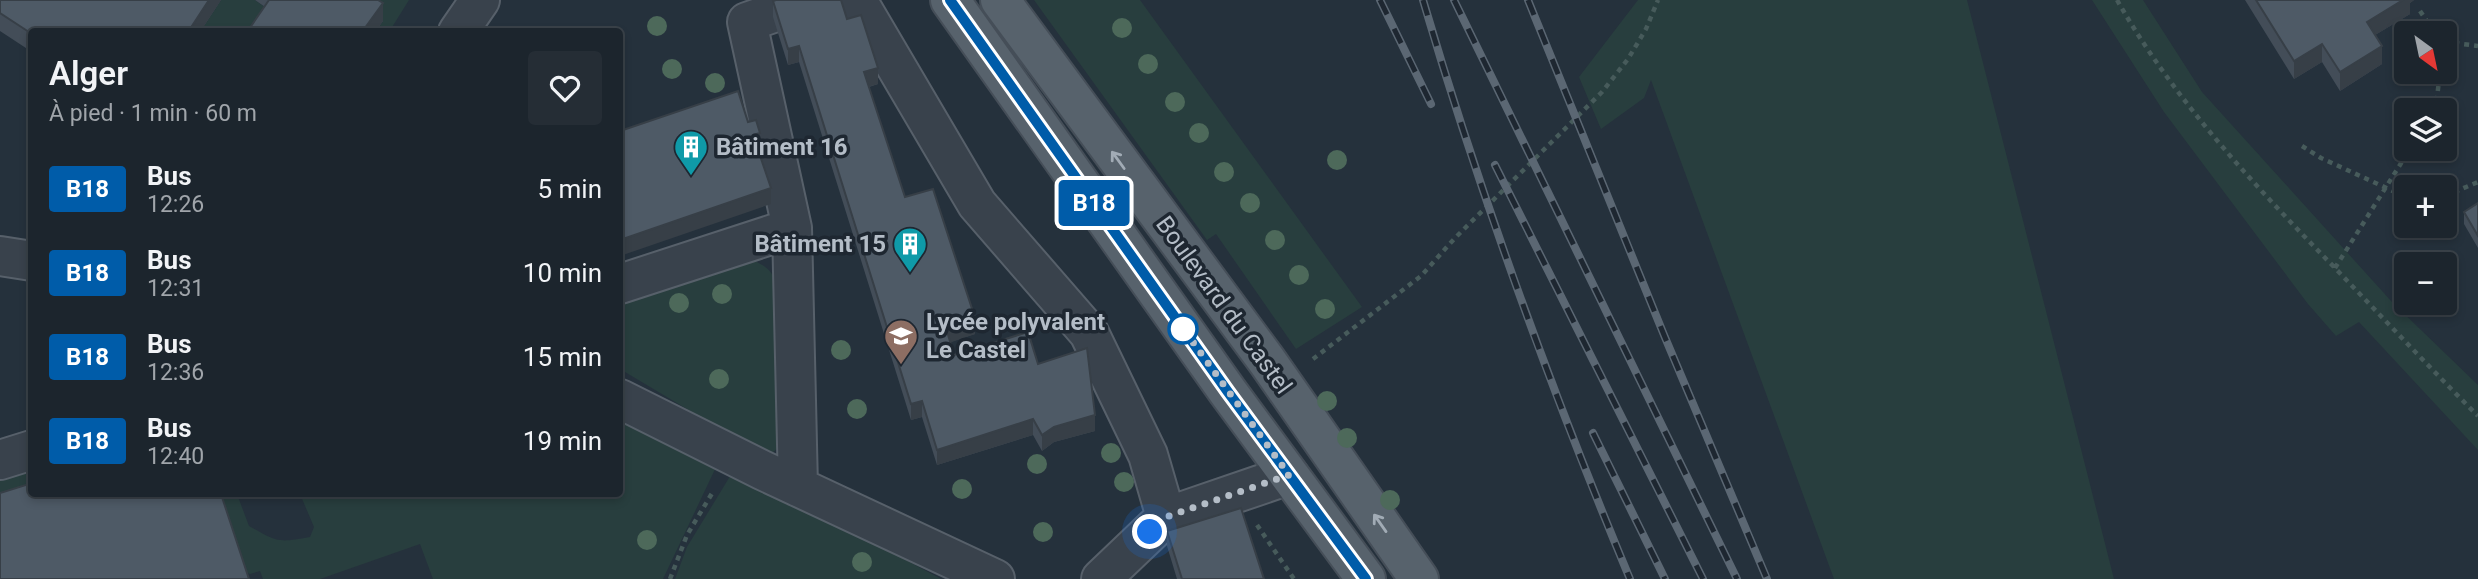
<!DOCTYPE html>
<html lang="fr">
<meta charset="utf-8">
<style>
body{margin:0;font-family:Roboto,sans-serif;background:#252d35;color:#f1f3f6;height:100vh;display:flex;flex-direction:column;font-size:26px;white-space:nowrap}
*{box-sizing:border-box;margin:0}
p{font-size:23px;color:#a0a5aa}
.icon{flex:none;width:38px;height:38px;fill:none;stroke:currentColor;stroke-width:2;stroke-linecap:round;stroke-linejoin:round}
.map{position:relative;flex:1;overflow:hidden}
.details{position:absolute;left:28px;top:28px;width:595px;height:469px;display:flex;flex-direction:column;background:#1c252d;border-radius:7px;box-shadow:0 4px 10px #0003,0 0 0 2px #3a4249}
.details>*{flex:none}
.badge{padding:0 14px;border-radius:5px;font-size:24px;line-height:46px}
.needle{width:46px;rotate:147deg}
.buttons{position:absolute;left:2394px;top:21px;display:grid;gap:14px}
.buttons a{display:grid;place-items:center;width:63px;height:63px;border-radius:7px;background:#1c252d;box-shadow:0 4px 10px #0003,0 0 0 2px #3a4249;font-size:35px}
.you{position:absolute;width:35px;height:35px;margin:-18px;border:5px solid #fff;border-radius:50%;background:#1a73e8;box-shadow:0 0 0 10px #1a73e833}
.map>.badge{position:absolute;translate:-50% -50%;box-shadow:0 0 0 4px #fff}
.round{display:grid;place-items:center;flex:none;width:74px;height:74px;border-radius:7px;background:#252d35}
.head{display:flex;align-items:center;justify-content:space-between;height:119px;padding:0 21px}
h1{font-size:33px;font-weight:600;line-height:52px}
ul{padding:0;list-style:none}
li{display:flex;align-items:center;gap:21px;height:84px;padding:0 21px}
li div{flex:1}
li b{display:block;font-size:26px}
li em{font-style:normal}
li .badge{min-width:77px;font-weight:700;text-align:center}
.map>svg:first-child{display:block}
.green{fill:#283e3e}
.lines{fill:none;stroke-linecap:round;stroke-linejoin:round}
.minor-casing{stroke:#57606a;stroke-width:42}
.major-casing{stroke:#454e58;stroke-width:42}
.path{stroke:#475b5b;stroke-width:4.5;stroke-dasharray:5 5;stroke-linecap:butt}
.minor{stroke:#39424c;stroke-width:38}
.major{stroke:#57626c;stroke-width:38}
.rail-casing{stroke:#5b6773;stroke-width:8}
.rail{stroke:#1e2731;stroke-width:5;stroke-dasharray:16;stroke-linecap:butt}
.tree{fill:#4d695a}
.wall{fill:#434d58}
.shaded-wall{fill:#373f47}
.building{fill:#4e5a66;stroke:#373f47;stroke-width:2}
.oneway{stroke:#a1abb5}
.line-casing{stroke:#fff;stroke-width:16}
.line{stroke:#005ca9;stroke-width:10}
.walk{stroke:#b4bdc7;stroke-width:7;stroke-dasharray:0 12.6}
.stop-dot{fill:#fff;stroke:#005ca9;stroke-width:3.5}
.labels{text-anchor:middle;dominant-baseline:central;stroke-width:7;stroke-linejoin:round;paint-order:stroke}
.poi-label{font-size:24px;font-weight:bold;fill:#b4bdc7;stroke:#1e2731;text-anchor:start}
.street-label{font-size:24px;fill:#b4bdc7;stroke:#1e2731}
</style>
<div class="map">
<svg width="2478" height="579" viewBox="0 0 2478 579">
<rect width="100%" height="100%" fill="#25313c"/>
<path class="green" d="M221,0H255L273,13L260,31L200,32Z
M351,0H409L389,32L376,31L383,21Z
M1034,0H1140L1362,307L1296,349L1216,234L1207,240Z
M1638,0H1967L2114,579H1834L1651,80L1644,98L1601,129L1579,77Z
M2092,0H2143L2202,92L2392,302L2478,385V450L2359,322L2336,336L2308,304L2164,112Z
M749,259C766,265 773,271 778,288L780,446L771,454L759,452L620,369V297Z
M620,414L717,465L663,579H433L420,544L320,579H263L260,571L250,574L240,570L215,494H237L249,526C277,542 277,543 310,537L314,527L300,494H620Z
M31,464L32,494L0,512V474Z
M735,468L941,579H675L687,547Z"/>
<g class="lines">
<g class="minor-casing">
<path id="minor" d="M857,0L977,204L1089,333L1148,455L1166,517
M458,32L480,0
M792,228L747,22L810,0
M0,256L32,261
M620,284L792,228L798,487
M620,399L762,470L995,579
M0,460L32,450
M1101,579L1166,517L1289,475"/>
</g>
<g class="major-casing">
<path id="major" d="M950,0L1228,392L1366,579
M1000,0L1267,361L1419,579"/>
</g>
<path class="path" d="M2117,0C2174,100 2254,185 2334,267C2382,317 2429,367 2478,416
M2420,11L2435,33
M2445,39L2455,43L2478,46
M2432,110L2437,98L2440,72
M2302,146L2321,158L2406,197
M2445,196L2478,182
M2335,268L2410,149
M1313,359L1421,276L1455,238L1602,92L1628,59L1646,29L1658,0
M1257,525L1294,579
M670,579L687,535L714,490"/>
<use href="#minor" class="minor"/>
<use href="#major" class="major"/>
<g class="rail-casing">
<path id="rail" d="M1380,0L1431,104
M1423,0C1481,197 1551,390 1630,579
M1454,0L1737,579
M1528,0L1664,335L1767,579
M1495,165L1703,579
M1593,433L1665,579"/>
</g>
<use href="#rail" class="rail"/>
</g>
<g class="tree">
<circle cx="657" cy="26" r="10"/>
<circle cx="1122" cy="28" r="10"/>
<circle cx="1148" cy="64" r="10"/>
<circle cx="672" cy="69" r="10"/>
<circle cx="715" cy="83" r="10"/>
<circle cx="1175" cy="102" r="10"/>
<circle cx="1199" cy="133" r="10"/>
<circle cx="1337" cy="160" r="10"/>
<circle cx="1224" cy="172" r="10"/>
<circle cx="1250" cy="203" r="10"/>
<circle cx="1275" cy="240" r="10"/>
<circle cx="1299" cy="275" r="10"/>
<circle cx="722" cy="294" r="10"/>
<circle cx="679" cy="303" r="10"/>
<circle cx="1325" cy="309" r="10"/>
<circle cx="841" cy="350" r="10"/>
<circle cx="719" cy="379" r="10"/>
<circle cx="1327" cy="401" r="10"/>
<circle cx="857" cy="409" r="10"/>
<circle cx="1347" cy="438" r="10"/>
<circle cx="1111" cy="453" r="10"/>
<circle cx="1037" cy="464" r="10"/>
<circle cx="1124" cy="482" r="10"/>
<circle cx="962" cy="489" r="10"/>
<circle cx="1390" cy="500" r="10"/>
<circle cx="1043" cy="532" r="10"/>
<circle cx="647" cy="540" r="10"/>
<circle cx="862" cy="562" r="10"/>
</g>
<path class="wall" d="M0,0H221L200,32H32V52L0,31Z
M255,0H378L383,21L375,32H247L265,7Z
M2245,0H2414L2410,3V14L2375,35L2382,64L2340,91L2322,62L2294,79Z
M773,1L847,19L878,84L869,87L905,197L975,334L950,342L954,355L1038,364L1095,431L1054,442L1042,451L1033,435L937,465L922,417L911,420L799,62L788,65L773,17Z
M2478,203V248L2464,224V212Z
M1167,531L1264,579H1177L1167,546Z"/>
<path class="shaded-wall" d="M209,0H221L200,32H188Z
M2403,0H2414L2410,3V14L2367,40V22Z
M383,3V21L375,32H362Z
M2322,44V62L2294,79V61Z
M799,46V62L788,65V49Z
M2382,46V64L2340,91V72Z
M878,68V84L864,88V72Z
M760,133V148L753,151V135Z
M771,188V204L620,256V240Z
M975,318V334L946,344V328Z
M922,401V417L911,420V404Z
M1095,415V431L1054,442L1042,451V435L1054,427Z
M1033,419V435L937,465V450Z"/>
<path class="building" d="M0,0H209L188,32H32V34L0,13Z
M269,0H378L383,3L362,32H247Z
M776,0H841L847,19L861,15L878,68L864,72L905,197L933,189L975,318L946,328L954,355L1028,332L1038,364L1087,348L1095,415L1054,427L1042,435L1033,419L937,450L922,401L911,404L799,46L788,49L773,1Z
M2256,0H2403L2367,22L2382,46L2340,72L2322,44L2294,61Z
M738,91L748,122L756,120L760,133L753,135L771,188L620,240V131Z
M2478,203V236L2464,212Z
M32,483V494H221L249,579H0V493Z
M1241,508L1264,579H1182L1167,531Z"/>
<defs><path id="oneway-shaft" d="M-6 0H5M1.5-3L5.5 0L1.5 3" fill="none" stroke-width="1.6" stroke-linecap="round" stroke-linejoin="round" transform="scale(1.75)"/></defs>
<g class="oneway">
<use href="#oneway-shaft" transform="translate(1118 160) rotate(-126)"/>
<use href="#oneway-shaft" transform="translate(1380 523) rotate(-125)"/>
</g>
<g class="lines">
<g class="line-casing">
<path id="line" d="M950,0L1228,392L1366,579"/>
</g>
<use href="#line" class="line"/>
<path class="walk" d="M1150,532L1166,517L1289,475L1182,327L1183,329"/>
</g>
<defs>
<g id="building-pin" transform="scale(1.75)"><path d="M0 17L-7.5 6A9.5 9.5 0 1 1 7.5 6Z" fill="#0f9aa8" stroke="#1e2731"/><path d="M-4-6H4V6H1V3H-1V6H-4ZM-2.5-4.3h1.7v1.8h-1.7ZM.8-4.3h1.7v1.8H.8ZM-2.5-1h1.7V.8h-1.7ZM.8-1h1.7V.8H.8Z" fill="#fff"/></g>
<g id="school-pin" transform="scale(1.75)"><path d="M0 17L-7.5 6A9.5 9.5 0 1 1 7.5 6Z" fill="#8d6e63" stroke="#1e2731"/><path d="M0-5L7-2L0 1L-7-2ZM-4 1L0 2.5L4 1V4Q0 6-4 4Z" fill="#fff"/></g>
</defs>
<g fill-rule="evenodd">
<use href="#building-pin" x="691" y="147"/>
<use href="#building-pin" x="910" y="244"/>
<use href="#school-pin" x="901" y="336"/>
</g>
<circle class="stop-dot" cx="1183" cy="329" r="14"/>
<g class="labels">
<g class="poi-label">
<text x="716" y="147">Bâtiment 16</text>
<text x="886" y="244" text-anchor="end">Bâtiment 15</text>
<text x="926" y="322">Lycée polyvalent<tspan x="926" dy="28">Le Castel</tspan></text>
</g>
<g class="street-label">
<text transform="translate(1224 305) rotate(54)">Boulevard du Castel</text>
</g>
</g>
</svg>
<div class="buttons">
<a><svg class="needle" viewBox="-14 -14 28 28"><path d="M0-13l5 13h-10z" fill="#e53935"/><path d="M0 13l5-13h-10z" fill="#a0a5aa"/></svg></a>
<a><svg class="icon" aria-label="layers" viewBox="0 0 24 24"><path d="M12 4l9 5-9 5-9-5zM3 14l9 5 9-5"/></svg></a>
<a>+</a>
<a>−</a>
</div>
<div class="you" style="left:1150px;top:532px"></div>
<b class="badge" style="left:1094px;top:203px;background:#005ca9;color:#fff">B18</b>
<section class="details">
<div class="head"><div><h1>Alger</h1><p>À pied · 1 min · 60 m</p></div><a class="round"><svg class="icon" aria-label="heart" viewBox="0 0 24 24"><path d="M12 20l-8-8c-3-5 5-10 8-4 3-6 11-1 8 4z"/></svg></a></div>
<ul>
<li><span class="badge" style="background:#005ca9;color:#fff">B18</span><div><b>Bus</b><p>12:26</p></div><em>5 min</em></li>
<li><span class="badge" style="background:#005ca9;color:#fff">B18</span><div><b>Bus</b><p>12:31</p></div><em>10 min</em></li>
<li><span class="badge" style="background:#005ca9;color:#fff">B18</span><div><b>Bus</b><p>12:36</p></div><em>15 min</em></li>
<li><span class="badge" style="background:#005ca9;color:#fff">B18</span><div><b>Bus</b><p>12:40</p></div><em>19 min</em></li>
</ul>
</section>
</div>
